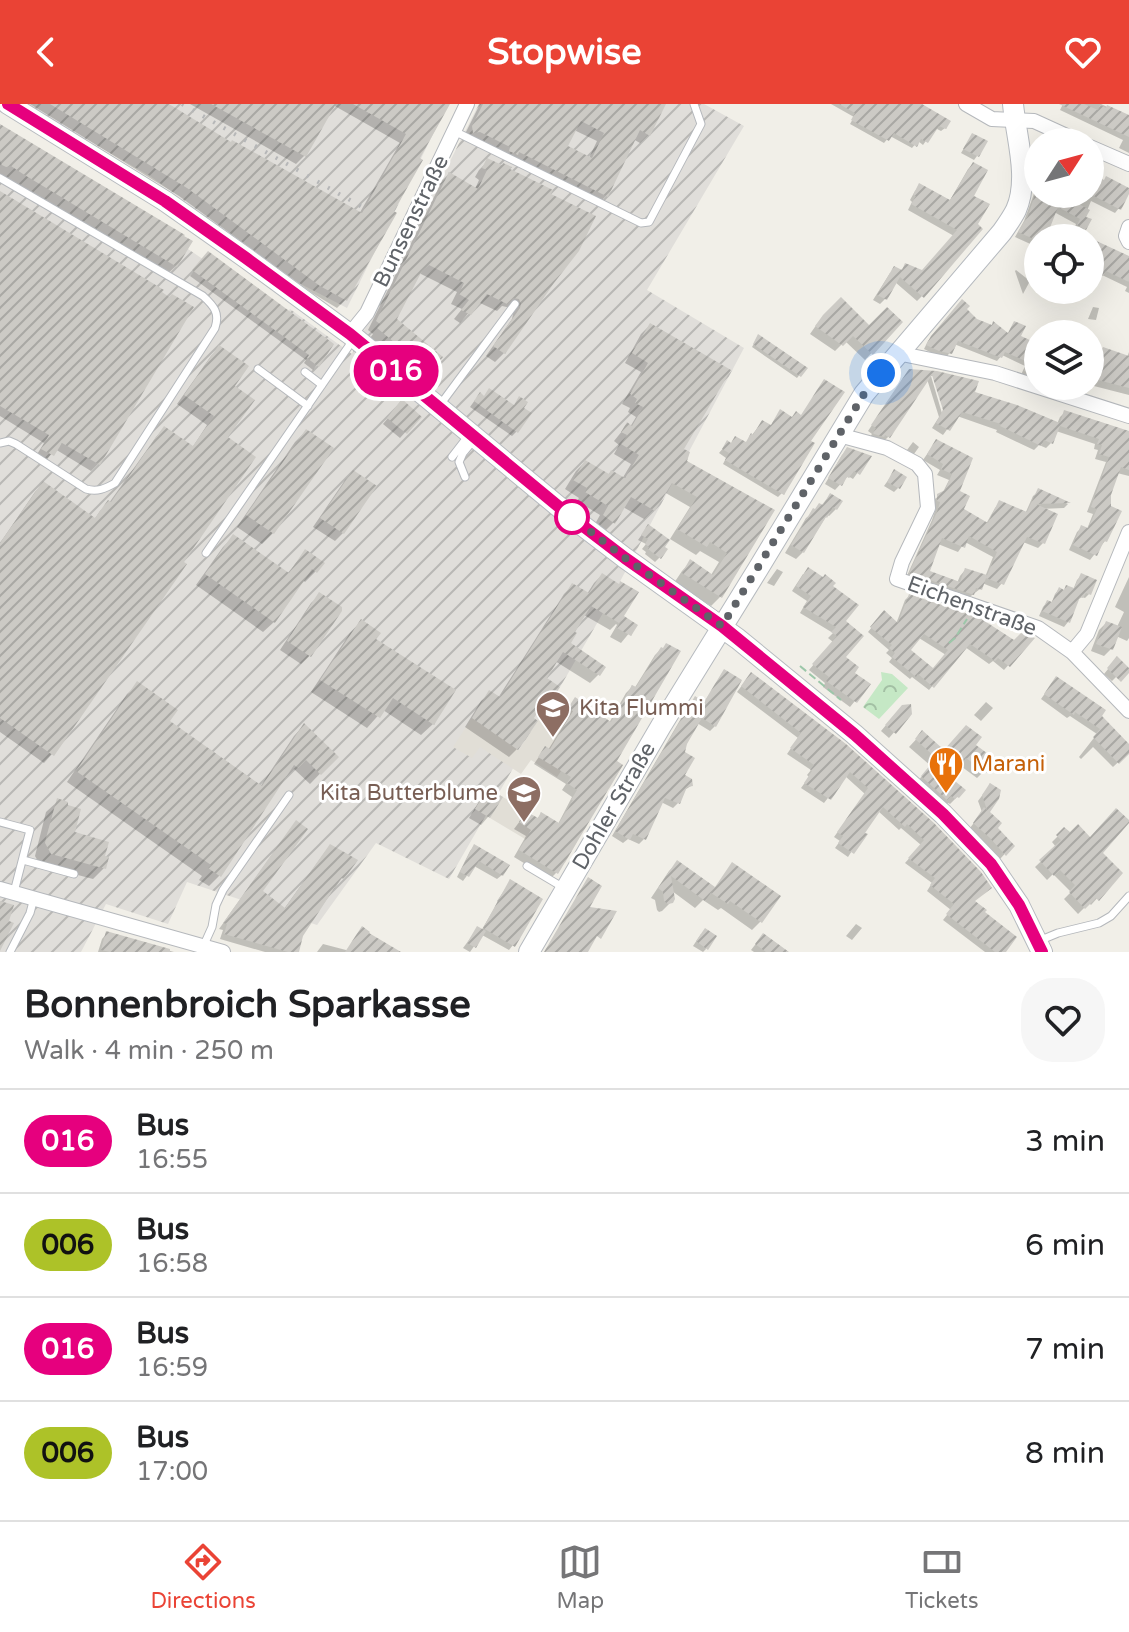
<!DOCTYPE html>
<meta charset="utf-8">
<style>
body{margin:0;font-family:"Varela Round",sans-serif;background:#f6f6f6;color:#202124;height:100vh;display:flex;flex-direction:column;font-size:30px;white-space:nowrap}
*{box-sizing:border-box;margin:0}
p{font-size:26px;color:#757577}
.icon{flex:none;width:44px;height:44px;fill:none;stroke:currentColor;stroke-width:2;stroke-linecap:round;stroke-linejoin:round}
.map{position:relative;height:848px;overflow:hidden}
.details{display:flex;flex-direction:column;background:#fff;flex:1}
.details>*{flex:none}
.badge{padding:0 16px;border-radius:26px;font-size:28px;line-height:52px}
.needle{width:52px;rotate:54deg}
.fabs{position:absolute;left:1024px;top:24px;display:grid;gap:16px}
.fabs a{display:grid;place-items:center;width:80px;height:80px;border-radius:50%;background:#fff;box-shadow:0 8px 32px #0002;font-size:40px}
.you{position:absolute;width:40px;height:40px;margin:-20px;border:6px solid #fff;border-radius:50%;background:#1a73e8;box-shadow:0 0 0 12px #1a73e833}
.map>.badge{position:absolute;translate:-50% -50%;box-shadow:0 0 0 4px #fff}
.round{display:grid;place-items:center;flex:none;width:84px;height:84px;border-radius:32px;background:#f6f6f6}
.summary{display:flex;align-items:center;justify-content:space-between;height:136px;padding:0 24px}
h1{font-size:38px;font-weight:700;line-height:60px}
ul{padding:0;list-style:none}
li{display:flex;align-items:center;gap:24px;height:104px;padding:0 24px;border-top:2px solid #e0e0e0}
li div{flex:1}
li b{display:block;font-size:30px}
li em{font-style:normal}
li .badge{min-width:88px;font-weight:700;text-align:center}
header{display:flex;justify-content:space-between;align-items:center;height:104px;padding:0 24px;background:#ea4335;color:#fff;font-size:36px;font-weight:700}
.tab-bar{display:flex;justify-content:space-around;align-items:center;height:112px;border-top:2px solid #e0e0e0;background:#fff;font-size:22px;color:#757577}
.tab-bar a{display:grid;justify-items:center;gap:4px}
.tab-bar .on{color:#ea4335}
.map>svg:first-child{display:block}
.industrial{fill:url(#industrial-furrows)}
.education{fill:#e1ded6}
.park{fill:url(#park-crowns)}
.shadow{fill:#0003;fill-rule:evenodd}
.building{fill:url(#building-hatch);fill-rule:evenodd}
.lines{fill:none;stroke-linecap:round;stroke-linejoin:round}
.service-casing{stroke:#b5b8bc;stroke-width:9}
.minor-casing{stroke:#b5b8bc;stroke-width:16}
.secondary-casing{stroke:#b6babf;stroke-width:22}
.path{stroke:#9cc7a9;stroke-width:2;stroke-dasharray:8 4;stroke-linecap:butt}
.service{stroke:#fff;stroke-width:7}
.minor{stroke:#fff;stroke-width:14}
.secondary{stroke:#fff;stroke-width:20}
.rail{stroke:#b6b7b8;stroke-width:4;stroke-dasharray:2 10;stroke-linecap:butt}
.line-casing{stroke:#fff;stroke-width:18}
.line{stroke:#e6007e;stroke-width:12}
.walk{stroke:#5f6368;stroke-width:8;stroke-dasharray:0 14.4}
.stop-dot{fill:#fff;stroke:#e6007e;stroke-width:4}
.labels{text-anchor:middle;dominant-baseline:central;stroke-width:6;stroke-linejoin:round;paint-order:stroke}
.street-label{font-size:22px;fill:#5f6368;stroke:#fff}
.education-label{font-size:22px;fill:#785e54;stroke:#fff;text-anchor:start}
.food-label{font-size:22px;fill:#c56008;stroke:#fff;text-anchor:start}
</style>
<header><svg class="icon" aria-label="back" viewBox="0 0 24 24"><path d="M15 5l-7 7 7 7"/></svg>Stopwise<svg class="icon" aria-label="heart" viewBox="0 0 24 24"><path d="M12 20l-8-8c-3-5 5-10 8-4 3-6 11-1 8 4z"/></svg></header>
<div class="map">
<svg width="1129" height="848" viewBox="0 0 1129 848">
<defs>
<pattern id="industrial-furrows" width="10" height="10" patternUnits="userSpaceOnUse" patternTransform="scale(2)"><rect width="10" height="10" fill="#e0deda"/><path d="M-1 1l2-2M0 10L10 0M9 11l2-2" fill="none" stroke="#b9b8b5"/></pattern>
<pattern id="park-crowns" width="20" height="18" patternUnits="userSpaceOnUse" patternTransform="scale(2)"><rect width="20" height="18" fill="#c5e8c5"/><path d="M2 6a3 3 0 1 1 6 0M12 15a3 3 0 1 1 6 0" fill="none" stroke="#a3c0a4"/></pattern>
<pattern id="building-hatch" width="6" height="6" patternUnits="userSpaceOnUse" patternTransform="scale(2)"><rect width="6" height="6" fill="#cccac5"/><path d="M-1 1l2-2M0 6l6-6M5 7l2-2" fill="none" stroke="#a9a8a4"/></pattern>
</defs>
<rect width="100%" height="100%" fill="#f1efe8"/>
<path class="industrial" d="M24,0H448L347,204L295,177L150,72Z
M479,0H704L744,22L647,186L744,244L607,502L449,775L376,739L317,821L187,778L168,820L106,800L81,848H0V28L116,96L285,211L290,205L352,250Z"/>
<path class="education" d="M553,593L580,612L586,639L623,661L609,685L568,657L557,673L531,656L521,670L480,643L472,654L453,643L472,614L519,646Z
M488,684L577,738L565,759L475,705Z"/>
<path class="park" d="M881,568L892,570L908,584L879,615L863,603L882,576Z"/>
<path class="shadow" d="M30,0H166L231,40L359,110L400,39L333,1L304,52L296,60L190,0H447L345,196L337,204L312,189L179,92Z
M480,0H664L649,30L640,39L633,35L607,91L598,100L510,55L508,58L502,55L504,52L464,32ZM574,26L597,37L589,54L566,43Z
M831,0H918L945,24L941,27L935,24L923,41L918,37L912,44L890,32L884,39L850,20L854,13Z
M1063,0H1101L1129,13V49L1119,44L1123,36L1060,6Z
M0,22L176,162L164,173L0,74Z
M972,31L977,52L974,56L961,49Z
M488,57L553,178L504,249L495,258L486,252L512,215L513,210L511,204L502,202L497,207L478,198L460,219L454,215L462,205L451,200L457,188L419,169L394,216L429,267L420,276L370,234L373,230L368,226L441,79L450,70L475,85L479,76L475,73L479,66Z
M973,60L971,92L987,101L922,192L917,197L895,178L885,195L880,200L873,196L890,169L900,167L906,161L922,169L954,132L908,106L912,98L910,96L915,87L920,82L949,98L968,65Z
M1090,75L1103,78L1119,104L1115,109L1091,97L1084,114L1085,125L1080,129L1074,126L1076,120L1054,108L1043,134H1038L1037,143L1015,133L1024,117L1038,79V90H1090Z
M0,90L98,360L91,367L55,345L45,358L36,352L44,339L0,312Z
M1090,136L1129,155V189L1125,187L1127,183L1102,171L1097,176L1090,172L1092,167L1090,166Z
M208,150L332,241L313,266L304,259L306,256L190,172Z
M1016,166L1030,177L1023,190L1015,167Z
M962,198L964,206L976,216L990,222L993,220L1007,230L1019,233L1038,242V276L1021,271L1025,262L1002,251L997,257L954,240L947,253L934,250L924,245L928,237Z
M1093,203L1099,204L1096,216L1088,215Z
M900,218L865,256L845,237L835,247L810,230L817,220L869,224Z
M650,221L684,358L772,406L720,493L711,502L674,479L682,467L690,458L711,471L719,458L700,447L696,451L670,435L690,403L664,388L653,406L644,415L623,403L613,419L604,428L595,420L600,411L577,397L579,394L565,385L576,367L585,358L608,372L622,375L631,360L614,350L619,341L614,337L627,321L630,323L636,313L628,308L630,304L622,300L641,268L625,259L641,230Z
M757,234L805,264L797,274L752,243Z
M1090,242L1127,254L1129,248V291L1090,281Z
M219,244L232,282L226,334L52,650L44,659L0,628V439L35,388L43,380L94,416L100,407L109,399L156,333L164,324L192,344L207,321L177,300L211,252Z
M936,269L973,289L1057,320L1060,313L1065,308L1129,329V372L1117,369L1109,391L1105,437L1090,456L1069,446L1077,428L1082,423L1087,425L1093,410L1087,408L1106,358L1095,355L1098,346L1094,345L1095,340L1056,327L1051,339L1046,344L1039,341L1034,346L996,328L997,326L957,312L943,331L932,324L939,313L927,275L889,332L884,337L879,335L877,337L869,334L872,330L868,327L904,273ZM931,272H935L948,315L944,316Z
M475,296L517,327L512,332L470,303Z
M397,303L419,313L400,334L383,320Z
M777,312L791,315L800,313L808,337L782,389L778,393L723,360L726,354L719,349L724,343L745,340L762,318L770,323Z
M306,327L273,429L262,440L237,423L295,338Z
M936,337L970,355L958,388L961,406L986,420L995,404L1000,398L1025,410L1033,392L1039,387L1068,400L1064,404L1040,405L1043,439L1038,444L1023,438L1002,479L997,485L982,479L980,485L967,495L906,474L932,416L936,404L933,403L932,397L942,390L949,376L937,371L940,366L923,356ZM965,438L993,453L985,473L965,466L960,472L957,479L928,468L938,440L958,448Z
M913,338L919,343L914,350L907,346Z
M847,346L869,353L853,375L848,372L835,386L825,380L842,351Z
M354,368L343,429L335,437L313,423L345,376Z
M894,368L898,384L894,388L884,382Z
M830,391L836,405L829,412L827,411L803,448L796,455L785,449L806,414L821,402Z
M648,422L660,453L655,458L645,450L646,448L642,445L646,440L638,436Z
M233,433L287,470L305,448L316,467L305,478L303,476L274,518L263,528L196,481L223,443Z
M777,465L783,468L774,482L767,479Z
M803,470L831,482L843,517L844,553L852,569L868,581L850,603L823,583L825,579L809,566L833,538L828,534L833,529L800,509L807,497L792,487Z
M602,471L621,513L635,522L621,539L610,533L617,521L616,520L610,526L584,511L568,540L603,563L598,571L590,579L555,557L544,574L557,583L543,600L541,599L517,645L509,653L465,623L481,597L490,589L498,594L564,490L573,481L587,490L594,479Z
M1081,472L1089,490L1085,494L1082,493L1076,497L1068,518L1064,523L1039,512L1043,503L1047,498L1051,500L1055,490L1059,485L1063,488L1073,486L1077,476Z
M1129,473V534L1127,537L1116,532L1111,545L1104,552L1091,547L1099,526L1106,519L1117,523L1124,508L1115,503Z
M320,491L309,552L301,560L280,546L311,499Z
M909,492L1014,539L1031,535L1004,566L993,557L989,560L965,543L929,586L912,573L910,575L889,558L892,554L886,549L889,546L868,528L880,513L896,520L905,496ZM919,534L946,551L933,566L908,547Z
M361,518L433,620L421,631L383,606L367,624L311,588L350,529Z
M661,545L614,658L556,769L550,775L514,753L526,732L514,725L526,709L536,716L541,710L558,720L572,693L562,686L566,680L534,660L545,644L548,646L568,614L563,610L575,596L609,619L626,589L632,583L634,585L655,551Z
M1113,559H1121L1116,573L1112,577L1104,570Z
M725,567L715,622L710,627L697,619L685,639L682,672L691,682L683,687L678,699L673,704L661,698L644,735L639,740L628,735L623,739L612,732L690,599L695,595L703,600Z
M1056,574L1099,612L1129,642V648L1113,663L1093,643L1081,655L1079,653L1097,630L1070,612L1067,614L1041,595Z
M746,576L933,721L973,797L1004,848H985L943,816L951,806L927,787L932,779L905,759L921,741L901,724L899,726L878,707L848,753L835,744L840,737L834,733L865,690L845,672L824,699L801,684L809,673L807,671L811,666L787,650L798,634L737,588Z
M138,580L167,618L260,683L294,632L304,621L336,653L310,680L294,665L286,673L285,672L219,772L209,782L199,776L202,772L67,678L127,590Z
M986,598L993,604L981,617L974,611Z
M897,608L910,610L889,634L881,627Z
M922,629L943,649L973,641L984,667L977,674L958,660L947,673L957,693L950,700L948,699L946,701L915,680L931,662L909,643Z
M990,681L987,709L996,724L1012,742L1000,755L970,724L982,708L978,697Z
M488,687L500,694L488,713L481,721L469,714L481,694Z
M58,697L72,730L103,754L104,764L93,775L40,761L35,752L46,708Z
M291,724L260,788L284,805L325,748L342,774L301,831L296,848H265L220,835L223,826L219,825Z
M1064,726L1070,731L1090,736L1120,769L1091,801L1089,799L1078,810L1064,795L1071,788L1053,770L1047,776L1035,763L1056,743L1052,738Z
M474,742L502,771L497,775L474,762L463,777L457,773L470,747Z
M677,759L714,785L733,761L779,792L760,818L752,826L721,804L718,806L703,796L695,804L672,787L671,798L662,807L659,808L657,806L655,796L651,794L669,767Z
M510,778L513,841L509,846L482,831L470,848L463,844L478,824L481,827L498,798L497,797Z
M856,820L862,824L852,836L846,832Z
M107,829L174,848H98L102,835Z
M701,830L706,845L703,848L693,842Z
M758,837L782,848H754L751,846Z
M323,840L346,846L397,848H317Z"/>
<path class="building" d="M50,0H169L231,38L232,36L362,109L406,30L353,0H450L420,54L423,56L394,107L397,109L347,197L320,182L187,84Z
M211,0H336L306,53Z
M483,0H666L650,32L640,26L608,93L519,48L518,51L509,47L510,43L480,28L473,29L472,22ZM581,17L604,29L592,54L568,42Z
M839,0H922L951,17L946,25L939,22L928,39L921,35L917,43L894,29L889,37L851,16L855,9Z
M1059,0H1084L1098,6L1100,1L1106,4L1107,1L1129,11V33Z
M0,20L185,131L184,132L193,137L177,163L23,70L11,62L6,63L2,61L0,56Z
M972,29L988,37L979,53L963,45Z
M487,54L502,61L503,59L512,63L510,65L553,86L551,90L596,112L579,147L554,179L505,250L493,242L520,204L521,200L519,195L513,194L507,200L487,190L471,211L461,206L469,196L459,190L464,179L429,161L422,167L397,215L443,253L430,268L377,224L380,220L376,217L449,68L478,85L487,66L482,64Z
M973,58L988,66L974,92L990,100L978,120L983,125L924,194L900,173L887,196L877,191L894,162L902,166L905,159L922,166L957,126L911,100L916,92L913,91L919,79L950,96Z
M1090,69L1104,76L1106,72L1129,84V90L1121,106L1090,90Z
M0,87L164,186L162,188L169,193L172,190L194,203L100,361L62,339L54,352L41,345L49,331L0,302Z
M1035,90H1060L1090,106L1086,113L1092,115L1086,126L1077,121L1080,115L1058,103L1046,134H1038V137L1018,128L1028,112Z
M1090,134L1129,152V178L1106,167L1103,172L1090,166Z
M208,147L334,240L319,263L307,254L309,251L192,166Z
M841,193L869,221L887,203L903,218L873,251L853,232L843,242L815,222L823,211Z
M962,195L970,202L967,205L977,215L992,221L993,217L1008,229L1014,217L1026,222L1021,232L1034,238L1035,241L1038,234V272L1024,267L1028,258L1005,248L1002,254L958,237L952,250L939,247L926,241L931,232Z
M650,219L731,266L684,345L690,348L687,357L775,406L722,494L682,469L690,455L713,471L727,449L710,438L707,443L677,425L697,393L672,379L655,407L631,393L615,420L603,411L608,402L585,388L587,384L573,376L585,356L609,370L611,366L625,374L639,351L621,340L627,331L621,328L627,318L632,322L643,303L635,299L637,295L630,290L648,259L632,249Z
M758,230L808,264L801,273L753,240Z
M1090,240L1102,245L1103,243L1129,252V284L1090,274Z
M219,241L249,262L235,282L255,296L228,333L256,353L184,458L187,460L54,652L0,614V439L43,377L95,414L108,396L111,398L164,322L193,342L214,312L184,291Z
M909,265L937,267L979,277L975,288L1017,301L1060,319L1064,306L1129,327V366L1121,363L1111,391V402L1122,407L1107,438L1104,437L1097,452L1073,441L1081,421L1088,424L1097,405L1091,403L1109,353L1099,350L1102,341L1097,340L1099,335L1060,322L1053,340L1044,336L1041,342L1000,322L1001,320L962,308L950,327L936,319L943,306L932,271L890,334L885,331L884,333L874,330L873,329L876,324L871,321Z
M824,275L845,288L811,337L815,339L784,391L725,356L729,349L722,345L727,336L731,339L735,332L746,338L751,329L753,331L762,316L771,321L780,305L792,313L796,307L801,311Z
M489,284L514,301L519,292L528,298L524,304L532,309L518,329L474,297L480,288L484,292Z
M402,295L422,313L407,330L387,314Z
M306,325L334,344L274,430L246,411Z
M936,335L973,354L960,387L970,392L964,405L988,419L999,396L1027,408L1038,384L1071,399L1036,400L1058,410L1045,440L1027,433L1004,481L986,474L997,448L969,432L965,444L942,434L930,467L960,478L965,464L987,471L982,486L976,484L974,491L909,469L937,408L940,398L937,397V390L945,386L952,370L941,365L943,360L927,350Z
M847,343L872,352L860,371L854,367L849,374L847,373L842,382L828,374Z
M894,365L907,373L900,385L887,378Z
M353,366L377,382L344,430L320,414Z
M830,389L843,397L837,406L833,403L827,414L826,413L804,449L791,441L813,404L815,405L819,399L823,401Z
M648,420L670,436L665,443L668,445L661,455L648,445L649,443L645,440L648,435L641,431Z
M233,430L289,469L305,445L325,459L317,469L312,465L275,519L205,470Z
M808,463L823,473L825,470L836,479L833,482L859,501L846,517L864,532L846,553L859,563L855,569L871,580L857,599L826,577L829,573L812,560L837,532L831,528L836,523L803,503L811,492L796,482Z
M602,469L619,480L620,477L639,488L624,512L638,521L631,532L617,524L622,515L619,519L591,502L575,528L577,529L571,539L606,563L600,572L563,548L547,574L560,583L553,593L549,590L534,614L538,617L518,646L472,614L489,586L500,593L572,479L589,489Z
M1081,469L1097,476L1091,491L1086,489L1083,494L1080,493L1070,519L1042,507L1047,496L1052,498L1059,483L1064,486L1066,481L1074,484Z
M319,488L342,503V507L311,553L287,537Z
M909,490L980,514L1014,536L1021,529L1035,534L1010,563L998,554L995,557L970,540L934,584L918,570L916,573L892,553L895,549L889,544L892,541L870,523L884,506L898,519ZM924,530L948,546L933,564L911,546Z
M361,515L381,529L376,535L456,586L434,621L393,594L380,614L320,576Z
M1106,517L1122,523L1113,546L1096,540Z
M666,539L681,547L617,657L623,661L558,770L519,746L531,726L519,718L525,707L538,714L541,708L559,719L573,696H571L577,686L567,679L571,673L538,653L545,642L550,645L573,607L568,604L575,593L611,618L632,581L636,583L661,543L663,544Z
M1117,552L1129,564V569L1121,578L1107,564Z
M724,565L742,576L716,623L702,614L687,640L685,648L695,654L685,671L692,675L693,682L687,683L680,700L665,694L646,736L633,730L630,736L615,727L695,592L704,598Z
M751,568L846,640L934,719L981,768L992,784L975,797L987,806L985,808L1017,833L1006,848H995L946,810L954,800L930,781L935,774L908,754L924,736L907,720L905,723L883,703L865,729L868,730L854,750L838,739L843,732L837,728L868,684L850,668L831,696L804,679L812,667L810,666L814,661L790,644L801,629L741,582Z
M1056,572L1106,606L1102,612L1129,640V650L1119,660L1093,633L1100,625L1075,608L1074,611L1044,590Z
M137,577L178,606L170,617L262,682L304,619L339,653L321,671L306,656L298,664L294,661L221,773L208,764L211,761L76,667Z
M911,600L912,610L896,630L885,621L902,601Z
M966,621L982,633L976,641L995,655L986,669L966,654L950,673L966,686L959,694L957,693L955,695L951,692L947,696L921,672L936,654L915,635L922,626L944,646Z
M990,679L1001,686L999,695L990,708L1002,719L998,724L1015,742L1006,752L990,734L973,719L984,703L987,706L982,691Z
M488,684L503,693L490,714L475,705Z
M57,694L68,698V701L81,705L75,728L109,738L105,752L109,753L106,765L51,750L45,739L46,734Z
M1116,704L1129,716V719L1103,749L1123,769L1099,797L1096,794L1085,805L1069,788L1075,781L1060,766L1054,772L1039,756L1061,736L1056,731L1064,723L1070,728L1078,720L1090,733Z
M296,716L308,725L263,787L285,804L330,740L358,756L344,775L341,774L303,832L299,848H288L224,830L227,820L223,819Z
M474,740L510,761L503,772L479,757L469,773L460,768Z
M677,756L715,783L705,797L671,772L675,795L673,799L668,800L664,797L663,788L658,784Z
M732,758L781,792L762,819L730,797L728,800L711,789Z
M588,773L602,782L590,803L617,807L601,835L597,832L588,848H544Z
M510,775L543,795L515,843L483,824Z
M0,797L14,801L9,817L14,819L0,847Z
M362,822L370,828L369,829L401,848H345Z
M477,822L486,827L476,844L467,839Z
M705,824L717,832L708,846L696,837Z
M106,827L170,845V848H110L101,846Z
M763,829L789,848H766L755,840Z"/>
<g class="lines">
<g class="service-casing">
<path id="service" d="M454,27L641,119L649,118L701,20L694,0
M0,74L203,192C214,202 220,209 215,224L115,379C105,385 97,388 86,385L16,340L9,337L0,339
M258,265L308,302
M305,268L322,281
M440,301L515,200
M452,353L469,331
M465,373L459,358L463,349L473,337
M206,449L353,236
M0,718L30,726L14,788
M23,756L74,770
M527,762L564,784
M1041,836L1058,829L1099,819L1111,812L1129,792
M203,843L212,823L216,801L223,786L289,691
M10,848L30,809L34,794"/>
</g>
<g class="minor-casing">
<path id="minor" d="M966,0L992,15L1034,17L1080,38
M1090,43L1129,60
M1129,123L1126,132L1129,138
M350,230L367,209L467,0
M897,249L995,269L1129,312
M839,331L887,344L917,360L925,370L928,404L902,458L897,475L1038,524L1072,548L1129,607
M1072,548L1087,530L1129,428
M0,785L223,848"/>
</g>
<g class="secondary-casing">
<path id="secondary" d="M8,0L165,97L246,154L355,234L570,412L625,454L738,535L854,630L943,710L991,760L1019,801L1042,848
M529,848L661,622L758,465L864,290L1002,128C1007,121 1012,114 1016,106C1030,74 1016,33 1013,0"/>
</g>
<path class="path" d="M949,539L955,534L967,515
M800,562L841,596"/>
<use href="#service" class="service"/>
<use href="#minor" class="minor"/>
<use href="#secondary" class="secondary"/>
<path class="rail" d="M182,0L362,103"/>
</g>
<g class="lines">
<g class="line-casing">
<path id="line" d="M8,0L165,97L246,154L350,230L570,412L625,454L722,522L854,630L943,710L991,760L1019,801L1042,848"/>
</g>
<use href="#line" class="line"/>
<path class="walk" d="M572,413L570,412L625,454L722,522L864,290L881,269"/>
</g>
<defs>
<g id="school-pin" transform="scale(1.8)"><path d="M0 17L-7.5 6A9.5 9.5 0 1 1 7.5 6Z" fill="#8d6e63" stroke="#fff"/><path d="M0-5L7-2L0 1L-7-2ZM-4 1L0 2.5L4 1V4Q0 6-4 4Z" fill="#fff"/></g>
<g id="restaurant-pin" transform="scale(1.8)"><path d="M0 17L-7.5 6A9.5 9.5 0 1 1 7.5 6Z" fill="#e8710a" stroke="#fff"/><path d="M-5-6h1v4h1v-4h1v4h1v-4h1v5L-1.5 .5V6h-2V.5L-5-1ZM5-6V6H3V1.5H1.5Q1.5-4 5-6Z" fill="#fff"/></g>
</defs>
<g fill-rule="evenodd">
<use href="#school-pin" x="553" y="604"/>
<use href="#restaurant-pin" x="946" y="660"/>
<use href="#school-pin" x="524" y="689"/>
</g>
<circle class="stop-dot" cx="572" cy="413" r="16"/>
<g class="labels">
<g class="street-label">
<text transform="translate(411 117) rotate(-64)">Bunsenstraße</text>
<text transform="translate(972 502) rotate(20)">Eichenstraße</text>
<text transform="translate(614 702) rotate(-60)">Dohler Straße</text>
</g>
<g class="education-label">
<text x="579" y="604">Kita Flummi</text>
<text x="498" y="689" text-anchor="end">Kita Butterblume</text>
</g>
<g class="food-label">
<text x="972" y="660">Marani</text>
</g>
</g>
</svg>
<div class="fabs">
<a><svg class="needle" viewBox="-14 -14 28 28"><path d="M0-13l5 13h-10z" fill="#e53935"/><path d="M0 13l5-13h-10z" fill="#757577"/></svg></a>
<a><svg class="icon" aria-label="locate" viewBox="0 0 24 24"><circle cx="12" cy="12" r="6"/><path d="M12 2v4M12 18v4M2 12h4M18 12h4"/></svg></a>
<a><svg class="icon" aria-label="layers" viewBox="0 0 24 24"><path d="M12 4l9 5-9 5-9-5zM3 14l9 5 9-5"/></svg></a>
</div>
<div class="you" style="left:881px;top:269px"></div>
<b class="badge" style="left:396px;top:267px;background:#e6007e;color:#fff">016</b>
</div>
<section class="details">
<div class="summary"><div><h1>Bonnenbroich Sparkasse</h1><p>Walk · 4 min · 250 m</p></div><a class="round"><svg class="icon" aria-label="heart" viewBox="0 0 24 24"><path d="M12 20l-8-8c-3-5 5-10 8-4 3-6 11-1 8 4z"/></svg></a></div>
<ul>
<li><span class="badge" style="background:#e6007e;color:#fff">016</span><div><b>Bus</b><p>16:55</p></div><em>3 min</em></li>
<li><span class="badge" style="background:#adc228;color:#111">006</span><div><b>Bus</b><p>16:58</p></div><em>6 min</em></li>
<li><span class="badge" style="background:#e6007e;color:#fff">016</span><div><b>Bus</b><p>16:59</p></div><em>7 min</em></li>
<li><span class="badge" style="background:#adc228;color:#111">006</span><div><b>Bus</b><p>17:00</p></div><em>8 min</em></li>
</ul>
</section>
<nav class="tab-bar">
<a class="on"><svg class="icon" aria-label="directions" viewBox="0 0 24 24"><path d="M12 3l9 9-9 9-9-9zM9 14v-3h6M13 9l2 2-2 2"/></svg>Directions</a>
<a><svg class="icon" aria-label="map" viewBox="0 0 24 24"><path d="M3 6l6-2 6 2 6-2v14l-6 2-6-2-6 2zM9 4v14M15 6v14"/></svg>Map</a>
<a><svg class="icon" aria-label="tickets" viewBox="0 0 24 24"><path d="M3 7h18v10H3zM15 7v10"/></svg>Tickets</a>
</nav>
